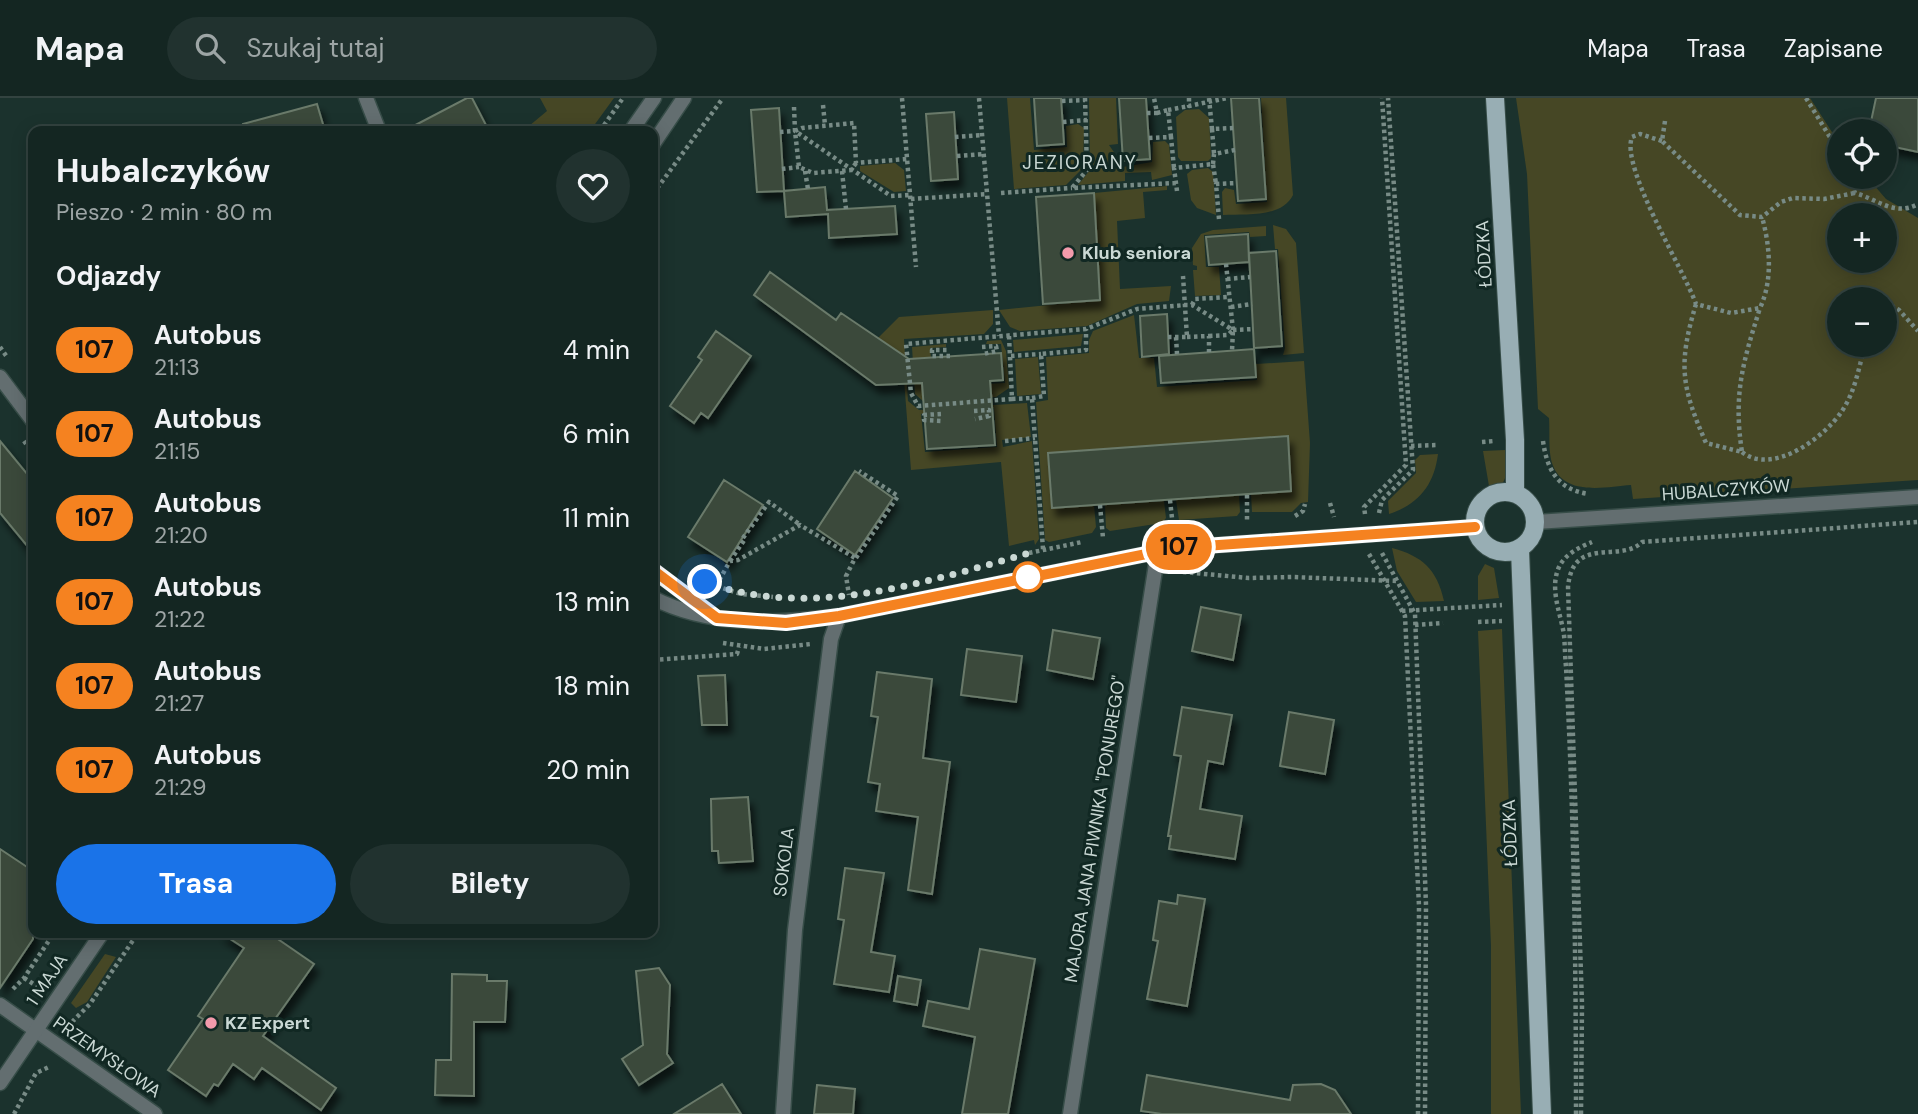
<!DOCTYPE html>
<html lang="pl">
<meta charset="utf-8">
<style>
body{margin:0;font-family:"DM Sans",sans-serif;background:#21322f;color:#f1f3f6;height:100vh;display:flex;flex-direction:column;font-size:26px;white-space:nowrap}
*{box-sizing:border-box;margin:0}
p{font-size:23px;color:#9da5a5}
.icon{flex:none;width:38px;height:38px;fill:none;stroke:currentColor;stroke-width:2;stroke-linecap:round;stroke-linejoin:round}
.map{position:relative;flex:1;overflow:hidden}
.drawer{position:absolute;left:28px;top:28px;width:630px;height:812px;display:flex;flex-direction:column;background:#142622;border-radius:14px;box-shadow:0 4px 18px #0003,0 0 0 2px #334340}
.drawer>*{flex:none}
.badge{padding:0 14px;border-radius:23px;font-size:24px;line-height:46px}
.buttons{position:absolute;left:1827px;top:21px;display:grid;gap:14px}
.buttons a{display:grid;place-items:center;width:70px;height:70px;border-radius:50%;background:#142622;box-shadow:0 4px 18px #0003,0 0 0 2px #334340;font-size:35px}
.you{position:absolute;width:35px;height:35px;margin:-18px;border:5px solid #fff;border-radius:50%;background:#1a73e8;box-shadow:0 0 0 10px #1a73e833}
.map>.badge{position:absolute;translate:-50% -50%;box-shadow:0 0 0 4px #fff}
h2{padding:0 28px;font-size:26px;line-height:63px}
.round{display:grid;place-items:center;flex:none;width:74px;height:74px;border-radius:37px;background:#21322f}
.head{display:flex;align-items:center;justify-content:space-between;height:119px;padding:0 28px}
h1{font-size:33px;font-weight:700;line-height:52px}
.cta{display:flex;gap:14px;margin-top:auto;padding:14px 28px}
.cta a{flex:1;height:80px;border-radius:42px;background:#1a73e8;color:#fff;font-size:28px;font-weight:700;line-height:80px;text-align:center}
.cta a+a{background:#21322f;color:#f1f3f6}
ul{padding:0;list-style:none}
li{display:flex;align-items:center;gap:21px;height:84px;padding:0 28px}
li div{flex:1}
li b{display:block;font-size:26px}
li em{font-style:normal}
li .badge{min-width:77px;font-weight:700;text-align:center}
header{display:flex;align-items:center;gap:42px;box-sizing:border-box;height:98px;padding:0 35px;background:#142622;border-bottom:2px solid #334340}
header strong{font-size:33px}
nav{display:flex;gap:38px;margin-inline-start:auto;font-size:24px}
.search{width:490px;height:63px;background:#21322f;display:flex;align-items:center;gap:18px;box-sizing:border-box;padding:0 24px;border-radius:38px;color:#9da5a5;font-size:26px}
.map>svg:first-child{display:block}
.green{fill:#464725;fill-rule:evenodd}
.building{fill:#3a493b;stroke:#6a7a6a;stroke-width:2;filter:url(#shadow)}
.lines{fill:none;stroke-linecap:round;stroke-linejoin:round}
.minor-casing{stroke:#374d48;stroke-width:17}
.tertiary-casing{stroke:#374d48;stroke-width:17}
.primary-casing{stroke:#374d48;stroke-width:20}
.path{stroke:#788b86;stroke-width:4.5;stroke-dasharray:3.5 3.5;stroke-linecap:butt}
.minor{stroke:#636e70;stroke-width:14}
.tertiary{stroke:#636e70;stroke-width:14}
.primary{stroke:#98aeb4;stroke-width:18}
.line-casing{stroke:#fff;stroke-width:16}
.line{stroke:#f58220;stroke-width:10}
.walk{stroke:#cad8d4;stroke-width:7;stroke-dasharray:0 12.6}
.poi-dot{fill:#f39aab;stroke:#112823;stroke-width:2.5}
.stop-dot{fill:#fff;stroke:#f58220;stroke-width:3.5}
.labels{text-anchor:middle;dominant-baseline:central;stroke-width:6;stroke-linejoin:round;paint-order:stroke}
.poi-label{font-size:18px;font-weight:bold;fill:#cad8d4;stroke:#112823;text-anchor:start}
.street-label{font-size:18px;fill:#cad8d4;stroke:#112823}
.neighbourhood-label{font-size:19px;letter-spacing:2px;fill:#cad8d4;stroke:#112823}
</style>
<header>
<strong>Mapa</strong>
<div class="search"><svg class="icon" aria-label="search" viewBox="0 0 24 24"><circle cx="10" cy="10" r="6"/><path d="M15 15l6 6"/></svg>Szukaj tutaj</div>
<nav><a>Mapa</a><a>Trasa</a><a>Zapisane</a></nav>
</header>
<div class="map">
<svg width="1918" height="1016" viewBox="0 0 1918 1016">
<defs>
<filter id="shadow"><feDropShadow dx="4.5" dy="8" stdDeviation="3.5" flood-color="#0009"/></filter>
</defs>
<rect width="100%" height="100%" fill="#1b322d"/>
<path class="green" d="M540,0H614L590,33H523L547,13Z
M1007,0H1030L1034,52L1067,49L1066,28L1078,26L1084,30L1083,70L1066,87L1014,91Z
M1089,0H1116L1118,46L1109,47L1116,57L1117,70L1152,64L1153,44L1165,43L1169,47L1172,77L1152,82L1151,74L1125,75V83L1078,87L1090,72Z
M1261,0H1286L1293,97C1282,120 1245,116 1223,117L1222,94L1225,90L1234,92L1236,106L1267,104Z
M1516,0H1810L1839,45V79H1867L1886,101L1918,120V382L1633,401L1631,387C1605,389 1563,399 1552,365C1548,352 1550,334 1549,320L1538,311L1527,76ZM1839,117H1885V163H1839ZM1839,201H1885V247H1839Z
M1199,11L1209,20L1211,60L1208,63H1181L1178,59L1176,19L1185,12Z
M895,65L904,72L906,93L894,94L860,73V68Z
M1208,70L1213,74L1216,117L1197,110L1191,102L1187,76L1192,72Z
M1167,88V92L1143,94L1145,120L1117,123L1120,191L1171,188L1169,203L1137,206L1087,228L1020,233L1010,229L999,212L1100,202L1094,95Z
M1273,127L1286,131L1296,145L1304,255L1283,257L1285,250L1278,151H1275Z
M1266,128V138L1250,139L1249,134L1204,137L1206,169H1219L1221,197L1195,198L1193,172H1197V168L1193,167L1192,150L1201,136L1213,132Z
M993,212V226L984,236L904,241L908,303L919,312L938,311V314L921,316L925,354L997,349L994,310L978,311V308L1027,305L1031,339L1002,342L1003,349L1032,343L1039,441L1035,447L1034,442L1009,448L1001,364L911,372L902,256L878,240L899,219Z
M1134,217L1139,260H1154L1157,289L1257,282L1256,266L1304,263L1310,345L1308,404L1301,405L1292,414H1252L1251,396L1291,393L1287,338L1048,355L1052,410L1094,407L1096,429L1092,435L1049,444L1045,442L1036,304L1048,302L1046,259L1089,255V242L1093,233Z
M1083,236L1081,248L1014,254L1013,242Z
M1001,242L1006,253L1009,290L996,299L924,304L915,296L912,249L946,246V249L930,250L934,289L1005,285L1001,246H986L987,243Z
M1038,259L1041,296L1017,298L1015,261Z
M1505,352L1506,378L1501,389L1489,388L1483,353Z
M1438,356C1434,387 1419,406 1389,416L1388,403L1416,375L1415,362L1420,357Z
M1239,397L1240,414L1237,418L1179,422L1176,402Z
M1164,403L1166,420L1162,425L1110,433L1106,430L1105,407Z
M1392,450C1422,458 1437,471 1444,503L1416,504L1397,473Z
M1485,466L1494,470L1499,500L1478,502V478Z
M1502,531L1521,1016H1491V848L1478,533Z
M105,856L116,859L87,904L76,910L71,905Z"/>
<path class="building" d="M467,0H472L489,33H404Z
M1034,0H1061L1064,46L1037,48Z
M1119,0H1146L1150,61L1123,63Z
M1231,0H1259L1266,101L1238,103Z
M1876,0H1918V54L1885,47V33H1869Z
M317,6L325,33H244L243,26Z
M779,10L784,93L757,94L751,12Z
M954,14L958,81L931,83L926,16Z
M825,89L827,112L895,108L897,136L829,140L828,116L786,119L784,93Z
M1094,95L1100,202L1043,206L1036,99Z
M1248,136L1249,164L1209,167L1206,139Z
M1276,153L1282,248L1254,250L1249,155Z
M770,174L836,222L841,215L909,261L1001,255L1003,282L990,283L995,347L927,351L922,285L876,287L754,197Z
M1167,216L1169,256L1142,259L1140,218Z
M716,233L751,258L708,320L701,315L694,325L670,308L702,262L698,259Z
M1254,251L1256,279L1161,285L1159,258Z
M1288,338L1291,393L1052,410L1048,355Z
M0,343L33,383V455L0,415Z
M855,373L893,400L855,457L817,431Z
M724,382L763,407L727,464L688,439Z
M1201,509L1241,517L1233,562L1192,553Z
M1053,532L1100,540L1093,581L1047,572Z
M967,551L1022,558L1016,604L961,597Z
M877,574L932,581L923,660L950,664L932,796L908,792L918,719L876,713L880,686L868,684L878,619L871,618Z
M725,577L727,627H702L698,578Z
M1182,609L1232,617L1223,666L1208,663L1200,711L1242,718L1235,761L1169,751L1171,738H1168L1181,658L1174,657Z
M1289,614L1334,622L1325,676L1280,668Z
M748,699L753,763L719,765L718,753H712L711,701Z
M0,751L33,773V841L0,890Z
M845,770L884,775L871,854L895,858L889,894L834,886L844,822L838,821Z
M1178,797L1205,801L1187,908L1147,901L1158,843L1153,842L1159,803L1177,806Z
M221,835H269L314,866L263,938L336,990L321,1012L262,970L254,981L233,966L218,988L214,986L206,998L168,972L203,921L198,918L244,850Z
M980,851L1035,861L1008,1016H962L975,939L923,928L928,903L969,911Z
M659,870L670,887L667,956L673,965L639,987L622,961L643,947L636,873Z
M452,876L487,877V883H507L505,924H474V998L435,997L436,962H451Z
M898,878L921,882L917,907L894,903Z
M1147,977L1290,1002L1293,987L1321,986L1335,992L1351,1016H1162L1141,1013Z
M722,986L741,1016H674Z
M817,987L855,991L853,1016H814Z"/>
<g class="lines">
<g class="minor-casing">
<path id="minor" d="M0,279L33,323
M1536,424L1918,399
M653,472L710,515
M653,500C709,529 779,526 839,518L1176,450L1475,429
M0,907L155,1016
M783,1016L795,832L831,541L839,518
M1070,1016L1158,453"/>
</g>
<g class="tertiary-casing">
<path id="tertiary" d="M366,0L379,33
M631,33L654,0
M653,46L684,0
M0,985L102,835"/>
</g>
<g class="primary-casing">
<path id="primary" d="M1495,0L1515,342V395
M1475 424a30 30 0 1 1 60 0a30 30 0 1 1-60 0Z
M1520,452L1542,1016"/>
</g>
<path class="path" d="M902,0L916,169
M979,0L999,238
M1085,0L1087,72L1072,90L1176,85
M1189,0V8L1227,0
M1209,0L1212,31L1233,30
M1806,0L1839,54
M1062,3L1085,2
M823,7L825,27
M794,9L795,33L891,98L910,97
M1168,12L1189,8
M1147,15H1157L1154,0
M1157,15L1168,12L1171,39
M1665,23L1662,43L1740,117L1762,119L1781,104L1793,100L1824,101L1855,95
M1063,24L1087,22
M1212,31L1214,56
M600,33L623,0
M780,34L795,33
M955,39L982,37
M1149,40L1171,39L1174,70
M1662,43L1640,36L1632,39C1620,69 1684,172 1696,206L1731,215L1760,210C1773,182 1770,148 1762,119
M957,58L984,56
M856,65L851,72L813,75L799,69L795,33L802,30L854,25L856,65L907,61
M1213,66L1214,56L1235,52
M782,71L799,69
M805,73L808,91
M842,73L846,111
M1850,79L1855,95C1877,101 1895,119 1918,106
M1177,93L1174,70L1213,66L1216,86
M1001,95L1072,90
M653,96L723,0
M911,101L987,96
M1219,121L1216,86L1237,85
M1227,181L1250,179
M1885,204L1899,212L1918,233
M1696,206C1678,266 1681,288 1706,345L1742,354C1733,296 1743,264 1760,210
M1192,207L1195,201L1228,199
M1231,209L1252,206
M1233,232L1254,231
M1009,238L1012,301L918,308L911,295L906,246L1086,231L1137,211L1185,207H1192L1233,232L1226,166
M1209,238L1228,237L1233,232L1232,253
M1168,239H1187L1183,178
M1176,239L1177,256
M1187,239L1209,238V254
M0,249L7,259
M982,249L996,248L997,253L983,256
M950,258H932V252H950
M1011,258L1041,256
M1032,300L1044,298L1041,256L1086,252V231
M1012,301L1032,300L1043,451
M974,313L989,312V318L975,321
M941,316L924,317V322L942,323
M24,343L33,355
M1005,343L1035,340
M1543,343C1547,372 1558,392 1589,396
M1482,344L1494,343
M1411,348L1438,347
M1742,354C1772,378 1824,340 1842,313C1855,294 1859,269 1865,247
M1247,397V423
M1170,402L1173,429
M1330,405L1334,419
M1100,407L1103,440
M1379,415L1382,402L1413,372L1388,0
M1365,416L1364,409L1406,367L1382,0
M1295,418L1303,413L1305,406
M743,440L769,404L799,426
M1029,455L1082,444
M1382,455L1415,516L1426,807L1425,1016
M1369,456L1405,518L1419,808L1418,1016
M856,460L898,398L859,373
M730,463L745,441
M1183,474L1249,480L1292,479L1396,483
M710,486L741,496L773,499
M716,488L730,463L738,462L800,427L855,460L846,478L849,497
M1402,513L1502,507
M1478,524L1502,523
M1415,527L1443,525
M723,545L764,551L811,546
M653,562L737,556L739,549
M24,880L40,890
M13,891L24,880L54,835
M71,931L73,923L90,906L138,835
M14,1016L36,975L49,969
M1576,1016C1576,867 1574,718 1566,569C1565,559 1565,548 1564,537C1561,516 1549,491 1559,469C1565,456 1580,449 1592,444
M1581,1016L1582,906L1568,489C1573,436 1620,466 1642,444L1918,424"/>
<use href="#minor" class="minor"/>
<use href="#tertiary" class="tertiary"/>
<use href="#primary" class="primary"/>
</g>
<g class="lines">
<g class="line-casing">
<path id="line" d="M653,472L717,520L786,525L839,518L1176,450L1475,429"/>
</g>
<use href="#line" class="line"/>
<path class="walk" d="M705,484C809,522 923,485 1026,456L1028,479"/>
</g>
<g class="poi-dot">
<circle cx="1068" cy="155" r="7"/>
<circle cx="211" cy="925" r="7"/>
</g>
<circle class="stop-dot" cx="1028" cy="479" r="14"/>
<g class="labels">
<g class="poi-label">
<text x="1082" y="155">Klub seniora</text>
<text x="225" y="925">KZ Expert</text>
</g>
<g class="street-label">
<text transform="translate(1484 156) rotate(-93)">ŁÓDZKA</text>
<text transform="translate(1726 392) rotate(-4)">HUBALCZYKÓW</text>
<text transform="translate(1095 731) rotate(-81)">MAJORA JANA PIWNIKA "PONUREGO"</text>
<text transform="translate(1510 735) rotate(-92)">ŁÓDZKA</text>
<text transform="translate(784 764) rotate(-83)">SOKOLA</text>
<text transform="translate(47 882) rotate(-56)">1 MAJA</text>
<text transform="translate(107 959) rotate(35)">PRZEMYSŁOWA</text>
</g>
<g class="neighbourhood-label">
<text x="1080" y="64">JEZIORANY</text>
</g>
</g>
</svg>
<div class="buttons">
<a><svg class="icon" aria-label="locate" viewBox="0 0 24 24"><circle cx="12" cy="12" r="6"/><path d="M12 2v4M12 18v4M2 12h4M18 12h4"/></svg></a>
<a>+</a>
<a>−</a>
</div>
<div class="you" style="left:705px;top:484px"></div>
<b class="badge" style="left:1179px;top:449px;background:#f58220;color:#111">107</b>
<section class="drawer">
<div class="head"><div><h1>Hubalczyków</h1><p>Pieszo · 2 min · 80 m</p></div><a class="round"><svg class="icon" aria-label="heart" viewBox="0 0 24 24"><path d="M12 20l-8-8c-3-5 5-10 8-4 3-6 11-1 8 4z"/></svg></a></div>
<h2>Odjazdy</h2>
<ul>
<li><span class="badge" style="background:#f58220;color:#111">107</span><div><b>Autobus</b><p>21:13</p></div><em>4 min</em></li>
<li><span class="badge" style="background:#f58220;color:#111">107</span><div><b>Autobus</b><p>21:15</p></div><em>6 min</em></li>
<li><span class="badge" style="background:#f58220;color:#111">107</span><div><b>Autobus</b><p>21:20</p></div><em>11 min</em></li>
<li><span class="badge" style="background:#f58220;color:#111">107</span><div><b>Autobus</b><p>21:22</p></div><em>13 min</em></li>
<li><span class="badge" style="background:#f58220;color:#111">107</span><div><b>Autobus</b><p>21:27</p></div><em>18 min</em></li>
<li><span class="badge" style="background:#f58220;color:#111">107</span><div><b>Autobus</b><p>21:29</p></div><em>20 min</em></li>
</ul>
<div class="cta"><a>Trasa</a><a>Bilety</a></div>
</section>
</div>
